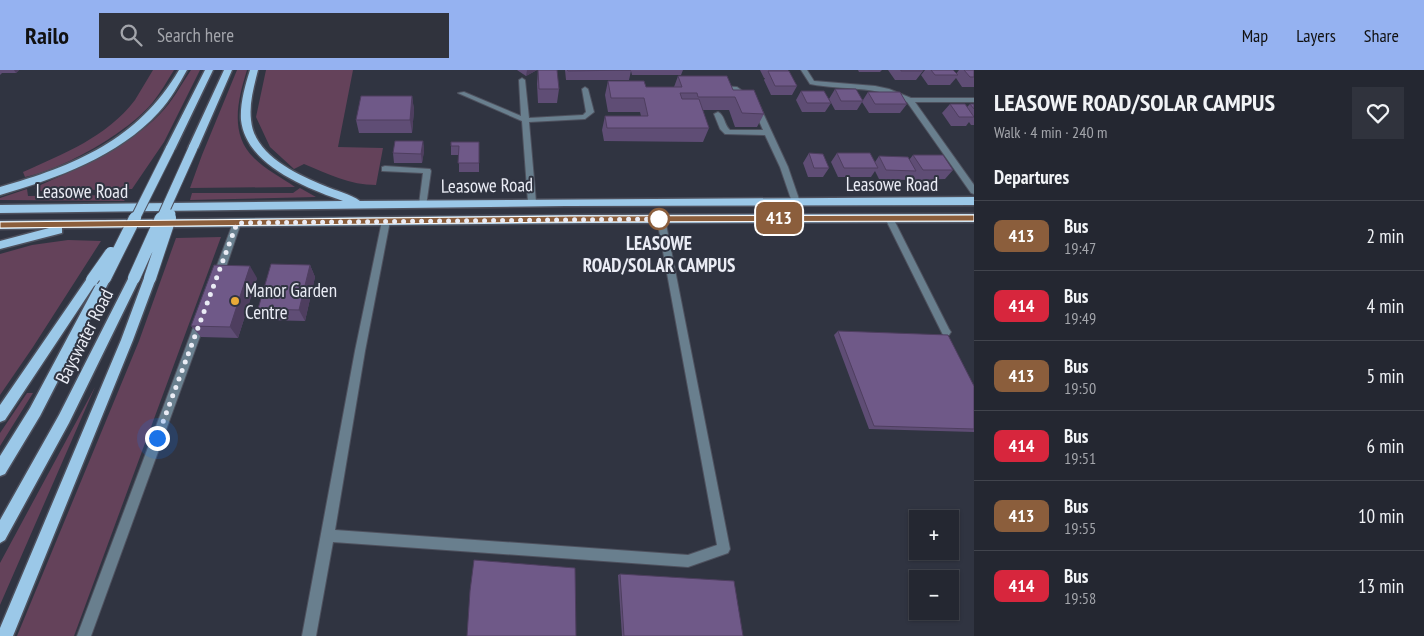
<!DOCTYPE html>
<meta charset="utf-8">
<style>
body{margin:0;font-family:"PT Sans Narrow",sans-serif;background:#30333d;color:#f1f3f6;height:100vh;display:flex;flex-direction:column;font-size:19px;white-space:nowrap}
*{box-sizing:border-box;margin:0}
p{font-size:16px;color:#a3a5ab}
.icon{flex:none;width:28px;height:28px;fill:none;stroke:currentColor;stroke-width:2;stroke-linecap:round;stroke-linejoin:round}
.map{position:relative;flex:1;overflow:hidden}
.details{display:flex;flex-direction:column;background:#242731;width:450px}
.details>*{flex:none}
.badge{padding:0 10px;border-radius:8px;font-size:18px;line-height:32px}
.buttons{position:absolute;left:909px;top:440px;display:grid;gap:10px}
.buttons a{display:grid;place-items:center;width:50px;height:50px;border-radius:0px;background:#242731;box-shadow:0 1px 4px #0004,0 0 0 1px #41444d;font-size:25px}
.you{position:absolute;width:25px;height:25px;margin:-12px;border:4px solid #fff;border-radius:50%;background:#1a73e8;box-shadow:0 0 0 8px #1a73e833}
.map>.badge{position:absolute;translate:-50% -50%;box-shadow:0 0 0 2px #fff}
h2{padding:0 20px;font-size:19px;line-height:45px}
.round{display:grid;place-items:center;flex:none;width:52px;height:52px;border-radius:0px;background:#30333d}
.head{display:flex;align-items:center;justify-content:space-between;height:85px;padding:0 20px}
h1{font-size:24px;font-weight:700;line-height:38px}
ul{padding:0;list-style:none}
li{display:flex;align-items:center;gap:15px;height:70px;padding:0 20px;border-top:1px solid #41444d}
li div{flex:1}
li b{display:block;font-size:19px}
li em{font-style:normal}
li .badge{min-width:55px;font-weight:700;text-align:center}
header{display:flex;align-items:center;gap:30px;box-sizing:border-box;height:70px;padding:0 25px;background:#95b2f1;color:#111}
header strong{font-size:24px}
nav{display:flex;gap:28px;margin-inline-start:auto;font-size:18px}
.search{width:350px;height:45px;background:#30333d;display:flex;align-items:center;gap:12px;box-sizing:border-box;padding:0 18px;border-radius:0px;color:#a3a5ab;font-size:19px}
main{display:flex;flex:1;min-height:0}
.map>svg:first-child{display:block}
.green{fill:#64425a}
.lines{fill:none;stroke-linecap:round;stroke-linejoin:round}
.service-casing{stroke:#4e515e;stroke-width:2}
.minor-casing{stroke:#4e515e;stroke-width:2}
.primary-casing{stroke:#4e515e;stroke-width:3}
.service{fill:#697f8e;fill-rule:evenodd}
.minor{fill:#697f8e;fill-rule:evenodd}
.primary{fill:#9bc8e8;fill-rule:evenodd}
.primary-bridge-far1-casing{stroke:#4e515e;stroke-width:11;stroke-linecap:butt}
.primary-bridge-casing{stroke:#4e515e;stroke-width:14;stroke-linecap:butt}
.primary-bridge-far1{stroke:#9bc8e8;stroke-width:9}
.primary-bridge{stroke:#9bc8e8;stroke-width:12}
.wall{fill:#5f4d75}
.shaded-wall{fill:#4e3e5f}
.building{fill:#6f5988;stroke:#4e3e5f}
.line{fill:#8b5e3c;stroke:#fff}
.walk{stroke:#eaecf5;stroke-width:5;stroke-dasharray:0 9}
.stop-dot{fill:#fff;stroke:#8b5e3c;stroke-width:2.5}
.poi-dot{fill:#e9aa38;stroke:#303441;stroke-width:2}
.labels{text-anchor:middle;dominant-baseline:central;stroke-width:4;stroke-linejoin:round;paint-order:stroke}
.street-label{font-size:19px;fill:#eaecf5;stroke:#303441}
.stop-label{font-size:19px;font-weight:bold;fill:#eaecf5;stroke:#303441}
.poi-label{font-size:19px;fill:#eaecf5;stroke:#303441;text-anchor:start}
</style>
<header>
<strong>Railo</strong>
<div class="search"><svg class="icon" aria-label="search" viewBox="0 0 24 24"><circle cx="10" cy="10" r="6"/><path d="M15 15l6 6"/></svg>Search here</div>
<nav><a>Map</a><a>Layers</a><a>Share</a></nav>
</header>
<main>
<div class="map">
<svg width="974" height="566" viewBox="0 0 974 566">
<rect width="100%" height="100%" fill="#303441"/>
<path class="green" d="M153,0H174C167,11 161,22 153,32C129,62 62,100 25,107L23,102C63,84 107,67 135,30C141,20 147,10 153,0Z
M191,0H200L164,72L132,119L40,121L34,118C78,98 125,79 160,44C172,32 181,15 191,0Z
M237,0H247C238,29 229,64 254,88C265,99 282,108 295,117L190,118L202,85Z
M266,0H353L338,77L383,78L376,115C350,115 328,104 304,94L294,99L270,77L256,47Z
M300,118L316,127L190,130L192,123H293Z
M27,119L28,126L129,125L124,131L0,130V128Z
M221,167L74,566H17L139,271L176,168Z
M68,170L101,171L33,277L0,325V184L32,175Z
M95,317L0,535V493Z
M27,323H33L0,376V363Z"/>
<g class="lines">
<g class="service-casing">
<path id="service" d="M522,8L525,10L529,48L583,45L586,42L582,19L585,17L588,19L594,42L585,49L529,52L536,132L532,135L528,132L522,51L458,23L464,22L521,46L519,10Z
M719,16L737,17L758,32L788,97L800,132L799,134L796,135L792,132L780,97L765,65L725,64L720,59L714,44L718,42C725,45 724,55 730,60H763L752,35L733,20L717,19L716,18Z
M385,96L430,99L431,101L426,136H420L419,134L423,103L382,101V97Z
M889,145L893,148L949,259L951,262L949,265H943L885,148Z
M661,146L665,149L730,479L728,483L688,497L333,472L316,566H302L355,281L382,151L386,148L390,151L365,281L335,460L688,485L717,475L657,149Z
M237,150L241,153L223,206L221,209H215L213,206L233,153Z
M201,246L204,247L206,250L91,566H77L196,250L198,247Z"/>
</g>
<g class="minor-casing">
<path id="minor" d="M801,0H807L814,11L875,16L889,19L911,28H974V32H915L974,115V124L971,123L907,32C871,14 847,21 810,14Z"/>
</g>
<g class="primary-casing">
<path id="primary" d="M179,0H187C179,14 171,29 159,42C118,87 57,108 0,125V117C74,96 138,70 179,0Z
M205,0H213L175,79L173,81H167L165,79Z
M224,0H232L198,78L193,81L190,80L188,78Z
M250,0H258C254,16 249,33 251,50C254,85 296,104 325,116C336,121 351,124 360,131L974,127V135L565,136L0,143V135L343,131C306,118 246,95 241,50C240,33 245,16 250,0Z
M974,144V152L589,153L62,158V163L0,179V171L49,158L0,159V151L589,145Z
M105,204L111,208L40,346L5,404L0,406V386L30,338L101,205Z
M134,204L140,208L69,353L5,470L0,473V450L59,345L130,205Z
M150,204L156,208L133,270L13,566H0V558L121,270L144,208Z
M92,205L98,210L96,213L5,350L0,352V335L88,207Z"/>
</g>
<use href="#service" class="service"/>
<use href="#minor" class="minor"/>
<use href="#primary" class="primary"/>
<g class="primary-bridge-far1-casing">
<path id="primary-bridge-far1" d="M135,149L170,79
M161,149L193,78
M169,149L171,144"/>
</g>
<g class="primary-bridge-casing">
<path id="primary-bridge" d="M105,208L135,148
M134,208L161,148
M150,208L170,148
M92,210L111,183"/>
</g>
<use href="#primary-bridge-far1" class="primary-bridge-far1"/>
<use href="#primary-bridge" class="primary-bridge"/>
</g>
<path class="wall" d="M0,0H19L16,3H2L0,5Z
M517,0H537L526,6Z
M538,0L559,19L557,33H538L537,14Z
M565,0H683L681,5H632L631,1L629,10H566Z
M760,0H788V1L797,16L792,25H771L764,10L765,8H764Z
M858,0H882L880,2H859Z
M888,0H923V1L916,10H895Z
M925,0H953L956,4L959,0H974V17H962L956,8L950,15H928L921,5Z
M678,6L733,20L764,44L757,57H735L729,40H702L709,58L703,72L604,71L602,60L605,46H641L640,42H608L605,25L608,11L646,17H674Z
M835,19L863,30L868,22L907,34L900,43H869L862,32L857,40H835L829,29Z
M801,21L831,33L825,42H802L796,30Z
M412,26L414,40L412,63H359L356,50Z
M950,34L967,37L970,34H974V55H971L969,52L966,56H951L942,43Z
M423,71L424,81L422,93H394L393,83Z
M451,72L479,81V102H459V85H451Z
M809,83L829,98L823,107H808L803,93Z
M837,83L875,92L879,86L909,90L913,85L953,100L945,109L915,110L913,105L908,110L879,109L875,101L871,107H838L831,92Z
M310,195L315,207L305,251L265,250L258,239Z
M257,208L238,268L201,267L191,256Z
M838,261L974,316V362L869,359L834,265Z
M620,504L743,566H622L618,505Z"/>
<path class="shaded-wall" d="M14,0H19L16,3Z
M527,0H537L526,6Z
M412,26L414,40L412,63L410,50Z
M423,71L424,81L422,93L421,84Z
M310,195L315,207L305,251L299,240Z
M250,196L257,208L238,268L230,257Z"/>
<path class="building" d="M538,0H557L559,19H539Z
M567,0H631L568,1Z
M901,0H923V1H901Z
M931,0H953L958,5H935Z
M964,0H974V7H970Z
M768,1H789L797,16H775Z
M678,6H727L733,20H754L764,44L742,43L735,27H698L697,23H680L682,29H699L709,58H607L605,46H648L644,28H611L608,11H644L646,17H682Z
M835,19H856L863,31H841Z
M801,21H824L831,33H807Z
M868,22H900L907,34H875Z
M361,26H412L410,50H356Z
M950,34H965L974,47H959Z
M970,34H974V39Z
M395,71H423L421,84L393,83Z
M451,72H479V93H458L459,76H451Z
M809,83L823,84L829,98H814Z
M837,83H870L878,98H844Z
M913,85H943L953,100H923Z
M879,86L908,87L916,101L886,100Z
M271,194L310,195L299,240L258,239Z
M214,195L250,196L230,257L191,256Z
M838,261L948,265L974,316V359L874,356Z
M474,490L575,498L576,566H467L470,521Z
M620,504L734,511L743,566H624Z"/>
<path class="line" d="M974,145V151L571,152L0,158V152L571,146Z"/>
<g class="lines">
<path class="walk" d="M157,368L237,153L661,149H659"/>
</g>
<circle class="stop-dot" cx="659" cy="149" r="10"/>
<circle class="poi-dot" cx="235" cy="231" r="5"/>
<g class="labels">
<g class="street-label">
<text x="892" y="114">Leasowe Road</text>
<text transform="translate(487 115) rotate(-1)">Leasowe Road</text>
<text x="82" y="121">Leasowe Road</text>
<text transform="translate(84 266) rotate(-63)">Bayswater Road</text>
</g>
<g class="stop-label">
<text x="659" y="173">LEASOWE<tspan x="659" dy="22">ROAD/SOLAR CAMPUS</tspan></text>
</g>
<g class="poi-label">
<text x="245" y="220">Manor Garden<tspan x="245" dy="22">Centre</tspan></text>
</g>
</g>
</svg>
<div class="buttons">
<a>+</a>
<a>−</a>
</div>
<div class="you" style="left:157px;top:368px"></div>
<b class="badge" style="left:779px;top:148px;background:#8b5e3c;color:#fff">413</b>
</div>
<section class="details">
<div class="head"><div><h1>LEASOWE ROAD/SOLAR CAMPUS</h1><p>Walk · 4 min · 240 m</p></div><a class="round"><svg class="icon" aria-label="heart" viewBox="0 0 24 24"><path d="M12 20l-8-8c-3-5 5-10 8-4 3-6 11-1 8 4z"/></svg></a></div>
<h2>Departures</h2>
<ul>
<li><span class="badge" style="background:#8b5e3c;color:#fff">413</span><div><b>Bus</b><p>19:47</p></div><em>2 min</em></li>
<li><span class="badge" style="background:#d7263d;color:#fff">414</span><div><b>Bus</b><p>19:49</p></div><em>4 min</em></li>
<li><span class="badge" style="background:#8b5e3c;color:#fff">413</span><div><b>Bus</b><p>19:50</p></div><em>5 min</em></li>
<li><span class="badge" style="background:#d7263d;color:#fff">414</span><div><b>Bus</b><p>19:51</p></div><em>6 min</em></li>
<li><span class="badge" style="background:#8b5e3c;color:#fff">413</span><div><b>Bus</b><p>19:55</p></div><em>10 min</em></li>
<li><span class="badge" style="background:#d7263d;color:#fff">414</span><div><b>Bus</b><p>19:58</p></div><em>13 min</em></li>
</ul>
</section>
</main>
